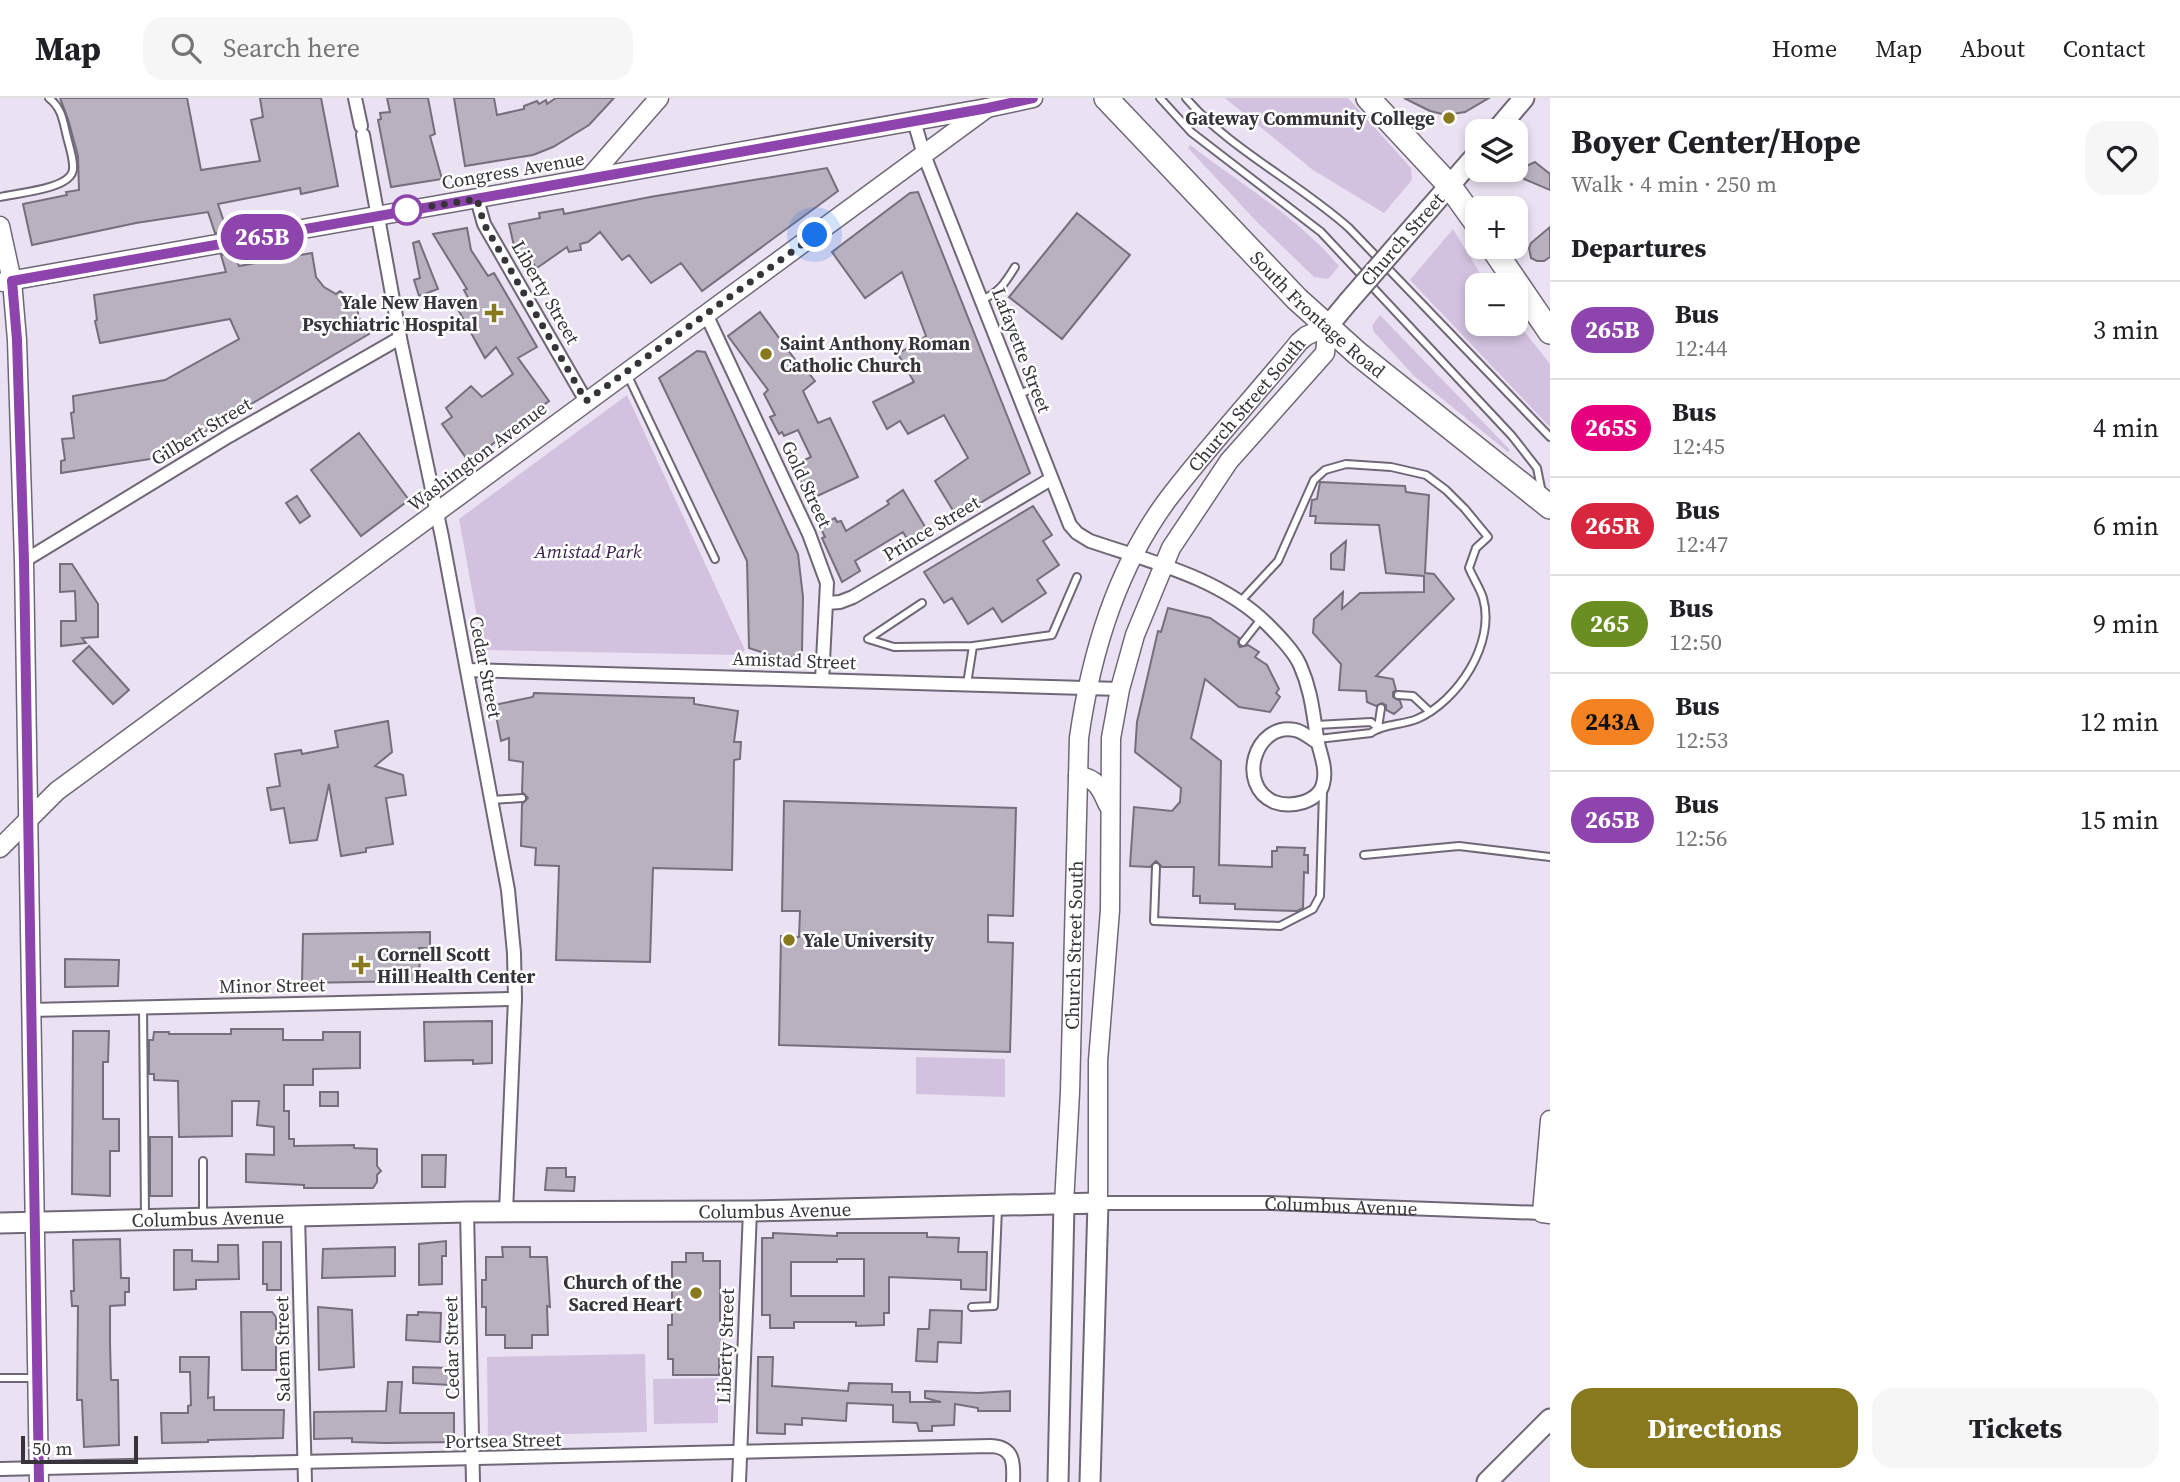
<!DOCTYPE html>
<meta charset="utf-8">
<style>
body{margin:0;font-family:"Source Serif 4",serif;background:#f6f6f6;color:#202124;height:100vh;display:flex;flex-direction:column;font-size:26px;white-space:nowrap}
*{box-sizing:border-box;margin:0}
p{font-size:23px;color:#757577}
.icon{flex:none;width:38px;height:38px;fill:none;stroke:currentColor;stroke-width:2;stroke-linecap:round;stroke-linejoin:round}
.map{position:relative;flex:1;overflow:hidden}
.panel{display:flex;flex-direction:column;background:#fff;width:630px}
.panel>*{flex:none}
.badge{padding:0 14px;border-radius:23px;font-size:24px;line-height:46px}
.buttons{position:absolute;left:1465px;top:21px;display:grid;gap:14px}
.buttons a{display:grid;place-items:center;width:63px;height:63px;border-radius:14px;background:#fff;box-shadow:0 4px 10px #0003;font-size:35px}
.scale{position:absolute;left:21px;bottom:18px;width:117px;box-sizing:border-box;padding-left:7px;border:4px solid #363339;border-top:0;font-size:19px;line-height:24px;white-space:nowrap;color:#363339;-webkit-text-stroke:5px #fff;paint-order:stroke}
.you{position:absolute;width:35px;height:35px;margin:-18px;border:5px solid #fff;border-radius:50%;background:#1a73e8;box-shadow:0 0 0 10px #1a73e833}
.map>.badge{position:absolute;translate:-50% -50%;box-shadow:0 0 0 4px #fff}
h2{padding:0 21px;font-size:26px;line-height:63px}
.round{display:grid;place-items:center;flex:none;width:74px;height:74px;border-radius:21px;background:#f6f6f6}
.summary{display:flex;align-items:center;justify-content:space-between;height:119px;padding:0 21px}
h1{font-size:33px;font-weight:700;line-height:52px}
.cta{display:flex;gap:14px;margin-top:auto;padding:14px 21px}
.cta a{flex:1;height:80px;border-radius:21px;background:#88791e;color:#fff;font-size:28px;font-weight:700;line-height:80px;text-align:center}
.cta a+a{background:#f6f6f6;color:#202124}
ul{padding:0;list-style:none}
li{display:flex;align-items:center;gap:21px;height:98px;padding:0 21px;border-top:2px solid #e0e0e0}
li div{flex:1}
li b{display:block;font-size:26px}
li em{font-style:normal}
li .badge{min-width:77px;font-weight:700;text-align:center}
header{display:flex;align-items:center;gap:42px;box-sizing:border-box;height:98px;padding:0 35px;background:#fff;border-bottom:2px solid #e0e0e0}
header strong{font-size:33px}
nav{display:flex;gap:38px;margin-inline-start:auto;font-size:24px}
.search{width:490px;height:63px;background:#f6f6f6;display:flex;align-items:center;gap:18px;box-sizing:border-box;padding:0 24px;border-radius:21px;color:#757577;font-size:26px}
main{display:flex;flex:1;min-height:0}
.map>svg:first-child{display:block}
.green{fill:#d2c2df}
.building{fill:#b9b0c0;stroke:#766e7d;stroke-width:2;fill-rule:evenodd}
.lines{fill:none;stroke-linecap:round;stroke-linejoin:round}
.lane-casing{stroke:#6f6776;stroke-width:10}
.street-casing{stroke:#6f6776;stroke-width:16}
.secondary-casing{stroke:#6f6776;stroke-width:21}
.primary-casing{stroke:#6f6776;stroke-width:23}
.highway-casing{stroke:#6f6776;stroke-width:26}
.lane{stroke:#fff;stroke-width:6}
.street{stroke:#fff;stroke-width:12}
.secondary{stroke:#fff;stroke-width:18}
.primary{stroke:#fff;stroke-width:19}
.highway{stroke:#fff;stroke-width:23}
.primary-bridge-casing{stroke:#6f6776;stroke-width:23;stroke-linecap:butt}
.primary-bridge{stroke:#fff;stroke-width:19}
.line-casing{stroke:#fff;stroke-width:16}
.line{stroke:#8e44ad;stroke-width:10}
.walk{stroke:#363339;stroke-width:7;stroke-dasharray:0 12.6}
.poi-dot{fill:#88791e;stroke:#fff;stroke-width:2.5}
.stop-dot{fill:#fff;stroke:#8e44ad;stroke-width:3.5}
.labels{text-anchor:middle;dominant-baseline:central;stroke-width:5;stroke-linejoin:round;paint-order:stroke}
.poi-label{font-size:19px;font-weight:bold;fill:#363339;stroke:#fff;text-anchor:end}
.street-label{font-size:19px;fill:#363339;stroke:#fff}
.park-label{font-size:19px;font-style:italic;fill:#3c214e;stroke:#fff}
</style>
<header>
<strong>Map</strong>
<div class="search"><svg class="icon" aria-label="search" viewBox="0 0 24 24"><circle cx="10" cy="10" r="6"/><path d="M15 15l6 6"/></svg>Search here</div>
<nav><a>Home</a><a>Map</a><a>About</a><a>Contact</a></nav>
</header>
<main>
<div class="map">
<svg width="1550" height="1384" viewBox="0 0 1550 1384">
<rect width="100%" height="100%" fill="#eae1f2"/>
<path class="green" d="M1225,0H1348L1411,70L1412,82L1384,115L1313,72Z
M1190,47C1241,86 1297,119 1339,168L1328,181L1314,179L1256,123L1188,50Z
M1453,131L1487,187H1477V226H1516V223L1550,266V329L1410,182Z
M1380,217L1510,352L1508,354L1414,278L1374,234L1372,228Z
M627,297L745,552L740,557L483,552L459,421Z
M916,959L1005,961V999L916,996Z
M645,1256L647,1334L488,1338L487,1259Z
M718,1280V1325L654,1326L653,1281Z"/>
<path class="building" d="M60,0H187L201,72L260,63L251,22L263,19L260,0H321L338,88L301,96L300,90L218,106L227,133L215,135L208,114L136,125L32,147L23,106L67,97L66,94L79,92L78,58L68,21Z
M387,0H428L435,36L430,38L442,81L391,89L378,22L381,21L380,15L390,14Z
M454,0H494L497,17L524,11V8L537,3L539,6L546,2L547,6L556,0H614L589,27L553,49L533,57L465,68Z
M1404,0H1489L1465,14L1446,17L1430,13Z
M1535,64L1550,76V92L1524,81V69Z
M827,70L838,93L702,193L681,165L651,185L629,157L622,162L600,134L588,144L580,146L581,152L569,154L567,149L537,170L525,156L516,157L509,126L540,120L539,115L563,111L564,116L650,99Z
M918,94L1030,375L957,419L935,383L968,360L944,317L908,336L900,323L887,331L873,304L914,284L898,256L926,238L902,174L865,200L832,154L910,95Z
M1077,115L1130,157L1062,241L1009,199Z
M1550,129V159L1544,163H1537L1531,160L1529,150L1531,145Z
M467,130L471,152L488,178L494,175L537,249L518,260L549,303L469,364L442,326L452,319L446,310L471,288L482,299L513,276L496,249L485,260L456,208L472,207L464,192L467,191L433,136Z
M419,143L438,191L419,198L414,182L420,180L413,145Z
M234,155L239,168L312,155L316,179L324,189L336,196L340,193L347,199L358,212V218L369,236L189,343L174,344L175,354L158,364L156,360L61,375V363L65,362L62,341L74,340L71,315L74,314L73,298L165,282L239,241L230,221L100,245L95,223L97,222L94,197L226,174L221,157Z
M760,214L805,275L807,273L815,283L803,293L818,325L830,320L858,379L809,402L793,367L811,359L798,332L784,338L782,334L779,336L770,319L775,317L764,296L768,292L728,238Z
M697,253L705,254L798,456L803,499L802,553L795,560L770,557L749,550L747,463L659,280Z
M359,335L409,402L361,438L311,372Z
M1320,384L1405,388L1406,394L1429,397L1425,475L1434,476L1454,501L1376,578L1393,581L1396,592L1393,594V599L1400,603L1402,609L1394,616L1386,612V607L1382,605L1376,608L1367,604L1366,593L1339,592L1341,566L1313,535L1314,521L1343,494L1342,511L1360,495L1424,494V478L1386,475L1379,427L1315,425L1316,418H1310L1312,402L1317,401Z
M903,392L927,432L909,444L903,434L855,463L860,473L842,484L822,440L825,439L819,427L835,420L837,424L841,423L846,433L889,406L887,403Z
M297,398L310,418L300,425L286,405Z
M1033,408L1052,437L1043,443L1059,467L1037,482L1046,495L1002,524L993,510L968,526L952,500L944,505L924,474Z
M1346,443L1344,472L1331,471V456Z
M60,466H72L98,506V539L82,540L86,545L61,548V523H76L75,493L60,494Z
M1168,510L1210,520L1239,540L1238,545L1240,549L1248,547L1259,554L1255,559L1267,567L1279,591L1276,595L1280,599L1270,614L1239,609L1205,581L1191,640L1221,663L1219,767L1272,769V753H1277V749L1305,750L1304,757H1308V775L1304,774L1303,810L1297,813L1235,811V806L1200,805V798H1193L1194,769H1162L1156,763L1150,769L1130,768L1134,709L1172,713L1180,704L1181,690L1135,654L1137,624L1158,533L1161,534Z
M89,548L129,592L113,606L73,563Z
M534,595L694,600V606L738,613L734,644H741L740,661L734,662L732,772L653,770L650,864L556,862L559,768L535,767L536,750L521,748L522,706L528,700L522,694L523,664L509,662V640L501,643L494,607L533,599Z
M388,623L392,654L375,668L403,677L406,697L386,700L393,746L366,750V754L341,758L329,686L317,742L290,745L284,710L271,712L267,690L280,688L275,656L301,652L302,656L338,649L335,633Z
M784,703L1016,710L1013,818L988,817V844L1013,845L1010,954L779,947L781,838L799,839L800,813H782Z
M430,834V850H419L420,883L302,885L303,836Z
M65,861L119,862L118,888L65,889Z
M492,923V965L473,966V962L425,963L424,924Z
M231,931H283V942H323V934H360V970L313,971V987H284V1013H289V1041H294V1048L354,1047V1050L377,1051V1068L381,1073L377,1077V1084L373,1090H304V1087L246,1084V1056L274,1057V1029L257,1027L259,1003H232V1038L179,1039L178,983L154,982V976H149V942H153L154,934H169V936H231Z
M73,933H109L108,964H103V1021H119V1053H110V1098L72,1096Z
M320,994H338V1008H320Z
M150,1039H172V1098H150Z
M422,1057H446L445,1089H422Z
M547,1070H566V1079H575L574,1093L545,1092Z
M773,1135L837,1138V1135H927V1139L959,1140L958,1154H987L986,1192L961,1191V1182L889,1179V1215H884V1227L856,1228V1224H794V1230H770V1217H762V1140H773ZM837,1161H864V1198H791V1164H837Z
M120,1141L121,1180H129V1194H125V1207L110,1208V1246L111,1282H118L119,1347L84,1349L82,1302H77L78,1208H72L71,1193H74L73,1142Z
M446,1143V1158H442V1186L419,1187V1146Z
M263,1144H281V1192H267V1186H263Z
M218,1147H238L239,1181L196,1182V1191L174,1192V1152H192V1163L218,1164Z
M395,1149V1178L322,1180L323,1151Z
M502,1149H530V1159H547L550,1209L547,1208L548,1237H532V1250H505V1237H486V1209H482V1182H486V1159H503Z
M686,1155H703V1163H720V1227H723L724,1260L719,1259V1277H673V1261H668V1227H672V1164H686Z
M318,1209L352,1212L354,1269L319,1272Z
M930,1212L962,1213L961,1245L938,1244L937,1264L916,1263L918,1231H929Z
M241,1214H272L276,1219V1272H242Z
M418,1214L441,1215L440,1244L406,1242L407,1217H418Z
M180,1259H209L208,1300L214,1299V1312H284L283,1340L208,1342V1344L162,1345L161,1315H188V1308L191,1307L190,1274H180Z
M758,1259H773L772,1288L848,1293L849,1285L892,1286V1294H910V1304H941L925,1300V1293L978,1295L1010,1293V1313H978V1310L955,1306L954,1327L932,1328V1333H919L917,1325L893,1324V1307L847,1305L846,1323L802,1320V1327L785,1326V1336L757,1335Z
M413,1269L452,1270L451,1287L413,1285Z
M388,1284H402L400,1315H454V1344L385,1345L352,1344V1340L314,1341V1314L386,1313Z"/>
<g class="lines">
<g class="lane-casing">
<path id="lane" d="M1160,0L1191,34L1321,134L1512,338L1537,370L1542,395
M1186,0C1228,50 1299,85 1349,130L1550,339
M0,99C17,95 72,91 73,71C74,61 69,48 67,39C63,23 62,10 49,0
M981,202C999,195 1005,185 1015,169
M627,276L715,461
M1018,297L1035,289
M922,505L868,541L894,549L973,548
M1239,505L1278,463L1314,382L1325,372L1346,366L1391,369L1426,377L1446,392L1465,411L1488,439L1476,450L1469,470C1473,480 1480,490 1483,500C1496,545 1458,603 1417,621C1403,627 1382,626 1371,635L1318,641
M1243,544L1261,521
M967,586L973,548L1052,537L1077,479
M1398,597L1413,598L1430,614
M1316,627L1371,624L1378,630
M1378,630L1381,610
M492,702L522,700
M1364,757L1459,748L1550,759
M1156,769L1154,823L1280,828L1313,811L1320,798L1323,693
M143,909L145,1117
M203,1063V1117
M972,1209L994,1208L998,1110
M0,1280H37"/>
</g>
<g class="street-casing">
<g id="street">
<path d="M355,0L361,28"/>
<path d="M914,23L924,57L1070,427L1077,435L1090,443C1149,463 1221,480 1267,526C1278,537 1294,553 1300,567C1312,594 1313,617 1318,645C1321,658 1327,672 1323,686C1321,695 1312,701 1304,704C1294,707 1285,708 1274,704C1236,687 1255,624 1295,632C1302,633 1312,641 1318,645"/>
<path d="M363,37L400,240L442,439L508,792L514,855L515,901L506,1114"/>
<path d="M477,101L484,126L586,303"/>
<path d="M706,216L809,436L827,485L822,582"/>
<path d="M24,463L229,338L400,240"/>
<path d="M827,505L840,504L853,499L1051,381"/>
<path d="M468,572L1120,591"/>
<path d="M30,912L515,901"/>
<path id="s1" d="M1098,1105H1269L1542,1115"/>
<path d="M467,1114L473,1384"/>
<path d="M298,1117L305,1384"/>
<path d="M0,1371L991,1348C1014,1349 1014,1365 1013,1384"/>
<path d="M739,1384L750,1113"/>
</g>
</g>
<g class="secondary-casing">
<g id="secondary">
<path d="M590,79L659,0"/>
<path d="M0,128L12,183L17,242L24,463L39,1384"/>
<path d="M3,184L987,10L1033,0"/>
<path d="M1078,678C1097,680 1101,691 1108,707"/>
<path d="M0,750L57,693L987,10"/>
<path d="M1550,1022L1542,1115L1550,1116"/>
<path d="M1098,1105V963L1110,812L1111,640L1120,591L1135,537L1171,450L1229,363L1325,255L1328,228"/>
<path id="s2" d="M1064,1106L1070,994L1079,640C1091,555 1116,471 1168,401C1209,347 1256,297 1299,244L1306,238L1328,228"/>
</g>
</g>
<g class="primary-casing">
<g id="primary">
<path d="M1496,33L1524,0"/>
<path d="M1429,111L1477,56"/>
<path d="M1328,228L1348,204"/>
<path id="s3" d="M0,1125L467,1114L750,1113L1098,1105L1090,1384"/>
<path d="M1058,1384L1064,1106"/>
<path d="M1487,1384L1550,1321"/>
</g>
</g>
<g class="highway-casing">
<g id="highway">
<path id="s4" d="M1106,0L1297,201L1357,255L1550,409"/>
<path d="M1368,0L1449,87L1477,126"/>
<path d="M1492,149L1550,234"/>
</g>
</g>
<use href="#lane" class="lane"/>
<use href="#street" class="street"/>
<use href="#secondary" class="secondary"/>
<use href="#primary" class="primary"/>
<use href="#highway" class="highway"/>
<g class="primary-bridge-casing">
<path id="primary-bridge" d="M1348,204L1429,111"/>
</g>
<use href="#primary-bridge" class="primary-bridge"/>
</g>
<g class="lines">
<g class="line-casing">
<path id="line" d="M39,1384L24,463L17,242L12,183L988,10L1033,0"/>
</g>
<use href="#line" class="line"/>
<path class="walk" d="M407,112L477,101L484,126L586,303L815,137"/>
</g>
<g class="poi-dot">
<circle cx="1449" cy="20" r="7"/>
<path d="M490.5 204.5h7v7h7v7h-7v7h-7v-7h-7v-7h7z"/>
<circle cx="766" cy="256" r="7"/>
<circle cx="789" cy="842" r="7"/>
<path d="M357.5 856.5h7v7h7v7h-7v7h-7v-7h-7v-7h7z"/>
<circle cx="696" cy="1195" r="7"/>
</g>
<circle class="stop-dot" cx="407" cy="112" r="14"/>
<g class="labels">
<g class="poi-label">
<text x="1435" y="20">Gateway Community College</text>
<text x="478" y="204">Yale New Haven<tspan x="478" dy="22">Psychiatric Hospital</tspan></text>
<text x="780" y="245" text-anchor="start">Saint Anthony Roman<tspan x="780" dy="22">Catholic Church</tspan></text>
<text x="803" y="842" text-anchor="start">Yale University</text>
<text x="377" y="856" text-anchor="start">Cornell Scott<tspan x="377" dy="22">Hill Health Center</tspan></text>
<text x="682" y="1184">Church of the<tspan x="682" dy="22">Sacred Heart</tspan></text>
</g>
<g class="street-label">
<text transform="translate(513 72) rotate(-10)">Congress Avenue</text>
<text transform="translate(1402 141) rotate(-49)">Church Street</text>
<text transform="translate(546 194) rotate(60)">Liberty Street</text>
<text stroke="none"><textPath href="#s4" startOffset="303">South Frontage Road</textPath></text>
<text transform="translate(1022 252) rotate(69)">Lafayette Street</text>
<text stroke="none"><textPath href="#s2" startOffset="847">Church Street South</textPath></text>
<text transform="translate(201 333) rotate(-31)">Gilbert Street</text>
<text transform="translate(477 358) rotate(-37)">Washington Avenue</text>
<text transform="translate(807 386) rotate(65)">Gold Street</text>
<text transform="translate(931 430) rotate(-31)">Prince Street</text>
<text transform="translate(794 562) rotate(2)">Amistad Street</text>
<text transform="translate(486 569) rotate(79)">Cedar Street</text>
<text stroke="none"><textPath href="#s2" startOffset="259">Church Street South</textPath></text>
<text transform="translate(272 887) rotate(-1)">Minor Street</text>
<text stroke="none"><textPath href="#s1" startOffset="243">Columbus Avenue</textPath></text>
<text stroke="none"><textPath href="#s3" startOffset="775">Columbus Avenue</textPath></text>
<text stroke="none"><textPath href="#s3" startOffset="208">Columbus Avenue</textPath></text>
<text transform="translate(725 1248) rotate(-88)">Liberty Street</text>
<text transform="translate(451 1250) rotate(-91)">Cedar Street</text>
<text transform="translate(282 1251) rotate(-91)">Salem Street</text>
<text transform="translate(503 1342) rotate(-1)">Portsea Street</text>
</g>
<g class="park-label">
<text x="588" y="453">Amistad Park</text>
</g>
</g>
</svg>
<div class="buttons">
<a><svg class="icon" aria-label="layers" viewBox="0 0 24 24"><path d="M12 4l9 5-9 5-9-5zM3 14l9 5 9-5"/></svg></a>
<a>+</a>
<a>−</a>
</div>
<div class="scale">50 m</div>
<div class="you" style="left:815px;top:137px"></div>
<b class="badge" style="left:262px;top:139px;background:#8e44ad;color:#fff">265B</b>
</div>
<section class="panel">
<div class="summary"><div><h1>Boyer Center/Hope</h1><p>Walk · 4 min · 250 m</p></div><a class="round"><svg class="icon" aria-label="heart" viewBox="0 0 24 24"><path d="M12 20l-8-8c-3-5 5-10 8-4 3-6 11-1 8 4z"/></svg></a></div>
<h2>Departures</h2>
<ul>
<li><span class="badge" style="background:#8e44ad;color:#fff">265B</span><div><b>Bus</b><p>12:44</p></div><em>3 min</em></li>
<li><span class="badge" style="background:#e6007e;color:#fff">265S</span><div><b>Bus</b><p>12:45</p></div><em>4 min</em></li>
<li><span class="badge" style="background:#d7263d;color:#fff">265R</span><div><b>Bus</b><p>12:47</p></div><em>6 min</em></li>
<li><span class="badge" style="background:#6b8e23;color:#fff">265</span><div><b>Bus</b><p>12:50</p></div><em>9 min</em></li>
<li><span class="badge" style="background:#f58220;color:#111">243A</span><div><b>Bus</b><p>12:53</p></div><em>12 min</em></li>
<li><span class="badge" style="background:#8e44ad;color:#fff">265B</span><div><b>Bus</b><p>12:56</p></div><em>15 min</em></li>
</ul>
<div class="cta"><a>Directions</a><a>Tickets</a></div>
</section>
</main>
